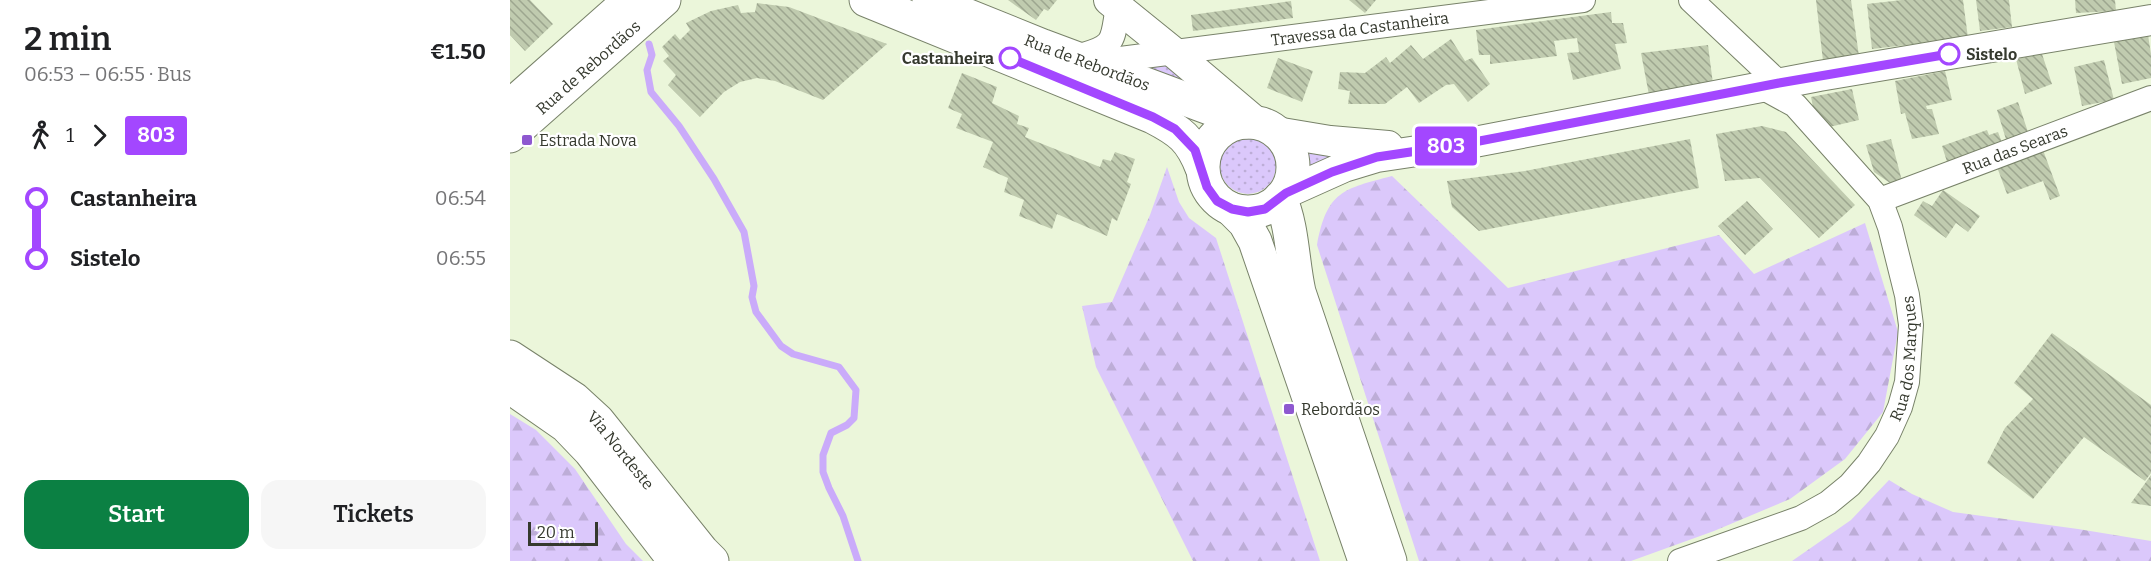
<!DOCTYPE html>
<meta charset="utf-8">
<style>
body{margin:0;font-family:Bitter,serif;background:#f6f6f6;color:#202124;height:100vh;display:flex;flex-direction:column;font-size:22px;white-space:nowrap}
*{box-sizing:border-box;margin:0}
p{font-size:20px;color:#757577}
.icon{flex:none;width:33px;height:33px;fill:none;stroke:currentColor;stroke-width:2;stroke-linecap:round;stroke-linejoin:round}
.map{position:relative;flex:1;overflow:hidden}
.side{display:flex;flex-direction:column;background:#fff;width:510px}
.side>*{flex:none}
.badge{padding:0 12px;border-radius:4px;font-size:21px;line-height:39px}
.scale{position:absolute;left:18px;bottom:15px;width:70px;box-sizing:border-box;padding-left:6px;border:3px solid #35392e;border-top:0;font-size:16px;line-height:21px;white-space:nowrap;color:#35392e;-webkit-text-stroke:4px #fff;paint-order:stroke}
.map>.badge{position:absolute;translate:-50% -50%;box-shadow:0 0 0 3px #fff}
.legs{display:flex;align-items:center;gap:9px;height:66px;padding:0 24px;font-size:20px}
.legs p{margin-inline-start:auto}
.head{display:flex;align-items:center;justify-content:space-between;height:102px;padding:0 24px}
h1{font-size:33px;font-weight:600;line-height:45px}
.button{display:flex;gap:12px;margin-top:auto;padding:12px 24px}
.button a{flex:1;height:69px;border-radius:18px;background:#0b8043;color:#fff;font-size:24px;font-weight:600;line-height:69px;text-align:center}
.button a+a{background:#f6f6f6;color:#202124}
ul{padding:0 24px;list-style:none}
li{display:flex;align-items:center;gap:21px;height:60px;font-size:22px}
li i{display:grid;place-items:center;width:9px;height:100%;margin:0 8px;background:currentColor}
li i::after{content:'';width:15px;height:15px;margin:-8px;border:4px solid;border-radius:50%;background:#fff}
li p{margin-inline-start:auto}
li:first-child i{background:linear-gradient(#0000 50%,currentColor 0)}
li:last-child i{background:linear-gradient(currentColor 50%,#0000 0)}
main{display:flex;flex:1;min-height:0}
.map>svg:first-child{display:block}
.forest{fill:url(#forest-firs)}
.park{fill:url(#park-dots)}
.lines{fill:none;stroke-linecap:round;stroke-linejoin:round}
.stream{stroke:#caabfa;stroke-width:7}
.building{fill:url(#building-back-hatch)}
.minor-casing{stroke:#788269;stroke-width:26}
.tertiary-casing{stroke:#788269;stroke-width:32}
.secondary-casing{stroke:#788269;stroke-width:35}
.minor{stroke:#fff;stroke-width:24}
.tertiary{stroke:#fff;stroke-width:30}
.secondary{stroke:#fff;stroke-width:33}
.line-1-casing{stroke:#fff;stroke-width:14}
.line-1{stroke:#a347ff;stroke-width:9}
.stop-1-dot{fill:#fff;stroke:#a347ff;stroke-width:3}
.poi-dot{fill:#8e58d0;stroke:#fff;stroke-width:2}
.labels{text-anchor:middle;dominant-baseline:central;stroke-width:4.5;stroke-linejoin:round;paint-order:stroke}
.street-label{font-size:16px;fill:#35392e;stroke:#fff}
.stop-label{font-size:16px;font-weight:bold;fill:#35392e;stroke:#fff;text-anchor:start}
.poi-label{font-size:16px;fill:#35392e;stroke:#fff;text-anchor:start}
</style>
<main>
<section class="side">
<div class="head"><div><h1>2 min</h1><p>06:53 – 06:55 · Bus</p></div><b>€1.50</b></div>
<div class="legs"><svg class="icon" aria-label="walk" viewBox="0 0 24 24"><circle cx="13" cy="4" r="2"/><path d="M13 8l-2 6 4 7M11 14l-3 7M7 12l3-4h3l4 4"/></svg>1<svg class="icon" aria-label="forward" viewBox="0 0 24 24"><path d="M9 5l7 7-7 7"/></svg><b class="badge" style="background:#a347ff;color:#fff">803</b></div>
<ul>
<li><i style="color:#a347ff"></i><b>Castanheira</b><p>06:54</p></li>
<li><i style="color:#a347ff"></i><b>Sistelo</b><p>06:55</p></li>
</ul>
<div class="button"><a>Start</a><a>Tickets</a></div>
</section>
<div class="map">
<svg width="1641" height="561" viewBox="0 0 1641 561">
<defs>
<pattern id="forest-firs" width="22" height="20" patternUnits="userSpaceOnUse" patternTransform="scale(1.5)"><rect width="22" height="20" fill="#dbc8fb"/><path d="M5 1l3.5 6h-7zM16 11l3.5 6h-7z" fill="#bdadd7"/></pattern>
<pattern id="park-dots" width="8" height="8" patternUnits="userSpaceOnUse" patternTransform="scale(1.5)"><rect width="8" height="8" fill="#dbc8fb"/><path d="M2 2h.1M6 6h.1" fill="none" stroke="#bdadd7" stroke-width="1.8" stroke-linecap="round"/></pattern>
<pattern id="building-back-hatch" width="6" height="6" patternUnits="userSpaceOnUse" patternTransform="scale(1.5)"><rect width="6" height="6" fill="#c0cbaf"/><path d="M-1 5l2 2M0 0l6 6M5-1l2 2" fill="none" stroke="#9da68f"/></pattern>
</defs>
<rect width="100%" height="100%" fill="#ebf6da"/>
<path class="forest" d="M657,167L669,202L679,218L706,238L810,561H683L586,367L572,306L602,302L640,215Z
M882,176L998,288L1209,235L1244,274L1355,223L1388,332L1373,412L1335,459L1280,499L1204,531L1121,561H909L807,245C817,191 833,189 882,176Z
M0,414L26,430L65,469L116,544L133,561H0Z
M1379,480L1402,494L1443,512L1568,529L1641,541V561H1282L1341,520Z"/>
<path class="park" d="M649,58L680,86L624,62Z
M710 166a28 28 0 1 1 56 0a28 28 0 1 1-56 0Z
M797,147L840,152L799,167Z"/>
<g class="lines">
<path class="stream" d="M139,44L142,55L137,70L141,92L169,126L204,179L234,232L244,286L242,297L246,312L271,346L283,354L329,367L346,390L344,418L337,425L321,433L313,455V472L319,488L333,516L348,561"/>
</g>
<path class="building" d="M0,0H20L43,24L15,51L0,35Z
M498,0H547L538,11L534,9L526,20Z
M839,0H866L855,13Z
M1306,0H1341L1349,56L1313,61Z
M1392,0H1453L1458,38L1362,49L1357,4Z
M1466,0H1499L1502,27L1470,31Z
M1565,0H1605L1606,11L1566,13Z
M781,1L783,18L683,31L681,15Z
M247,3L279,7L377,44L313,100L265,81L247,78L230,82L214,92L190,117L158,85L166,75L153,61L159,56L152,47L165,34L170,40L180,30L176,23L201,11L228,5L231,13L245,12Z
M1101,12L1102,23H1113L1117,43L1105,44L1111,69L1063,80L1057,53L1069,52L1067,38L1044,41L1047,56L980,64V55H969L966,30Z
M1638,35L1641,54V78L1612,84L1604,42Z
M941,39L955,61L962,58L980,84L958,102L944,84L936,85L909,103L897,87L875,104H838L840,91L828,89L830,72L855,73L876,57L880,63L901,45L913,59Z
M1198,45L1203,84L1139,95L1131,53Z
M1532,54L1542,84L1515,94L1506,59Z
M768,58L803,71L792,102L757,88Z
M1594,60L1604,100L1572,106L1564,67Z
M1435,71L1442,100L1416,106L1417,109H1422L1429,134L1402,139L1395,113L1391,114L1385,81Z
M452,73L487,87L482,103L509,116L507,124L519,128L515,137L590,167L593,159L601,161L605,152L625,159L617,182L621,184L607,221L602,218L597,236L547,214L542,229L509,216L514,200L494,192L498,178L473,167L483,142L446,128L452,114L438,108Z
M1342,89L1349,120L1315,128L1305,117L1301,97Z
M1508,102L1520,138L1498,146L1487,110Z
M1252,126L1276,132L1345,205L1309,238L1250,178L1215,181L1206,134Z
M1477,130L1479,135L1488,132L1493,145L1438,165L1432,146Z
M1180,139L1189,188L969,231L942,207L937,181L1015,171Z
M1381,139L1392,181L1380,183L1364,172L1356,145Z
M1533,150L1550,196L1540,200L1533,181L1497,194L1487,167Z
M1433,190L1470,216L1458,232L1446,223L1436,238L1404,215L1413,201L1422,206Z
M1237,201L1263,229L1235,255L1208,226Z
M1542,333L1641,405V473L1635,481L1574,437L1523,499L1477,463L1495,428L1523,399L1504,383Z
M1641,475V506L1621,503Z"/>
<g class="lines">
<g class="minor-casing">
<g id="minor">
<path d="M1181,0L1269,83"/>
<path d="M573,55C607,46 602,38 608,7"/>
<path id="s1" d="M579,63L1073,0"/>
<path id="s2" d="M1370,200L1641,98"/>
<path id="s3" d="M1170,561L1291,518L1318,503L1340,485L1359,463L1377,436L1390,407L1397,382L1401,325L1397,295L1380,227L1370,200L1285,105L1252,87"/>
</g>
</g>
<g class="tertiary-casing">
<path id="tertiary" d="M599,0L662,51L747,123
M766,132L820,141L878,146
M776,193L834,167L867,157L954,144L1309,76L1641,20"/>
</g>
<g class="secondary-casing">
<g id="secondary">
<path d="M356,0L643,117C670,131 681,139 692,168"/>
<path id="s4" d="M419,0L533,46L737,122"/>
<path d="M7,100L120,0"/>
<circle cx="738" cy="167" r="45"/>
<path id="s5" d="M0,136L154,0"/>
<path d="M770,198C783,227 782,261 789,292L880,561"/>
<path d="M721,209L735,223L745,241L855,561"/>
<path id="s6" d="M0,357L64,399L88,421L192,551L202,561"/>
<path d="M0,387L56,426L80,451L165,561"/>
</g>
</g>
<use href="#minor" class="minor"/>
<use href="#tertiary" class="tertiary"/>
<use href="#secondary" class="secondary"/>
</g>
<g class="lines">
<g class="line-1-casing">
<path id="line-1" d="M500,58L643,117L665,129L685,150L697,187L707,201L722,209L738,212L755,209L776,193L822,172L867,157L954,144L1269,83L1439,54"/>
</g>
<use href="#line-1" class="line-1"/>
</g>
<g class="stop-1-dot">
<circle cx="1439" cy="54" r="10"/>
<circle cx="500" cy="58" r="10"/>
</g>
<g class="poi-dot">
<rect x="11" y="134" width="12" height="12" rx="3"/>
<rect x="773" y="403" width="12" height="12" rx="3"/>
</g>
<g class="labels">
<g class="street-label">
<text stroke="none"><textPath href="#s1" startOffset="273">Travessa da Castanheira</textPath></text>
<text stroke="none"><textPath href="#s4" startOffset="170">Rua de Rebordãos</textPath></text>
<text stroke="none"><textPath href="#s5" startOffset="104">Rua de Rebordãos</textPath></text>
<text stroke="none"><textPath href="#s2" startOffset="144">Rua das Searas</textPath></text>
<text stroke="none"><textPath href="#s3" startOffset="330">Rua dos Marques</textPath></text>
<text stroke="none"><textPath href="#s6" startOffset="146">Via Nordeste</textPath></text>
</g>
<g class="stop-label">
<text x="1456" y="54">Sistelo</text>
<text x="484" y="58" text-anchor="end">Castanheira</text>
</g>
<g class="poi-label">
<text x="29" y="140">Estrada Nova</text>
<text x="791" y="409">Rebordãos</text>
</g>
</g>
</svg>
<div class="scale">20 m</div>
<b class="badge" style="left:936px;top:146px;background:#a347ff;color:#fff">803</b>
</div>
</main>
